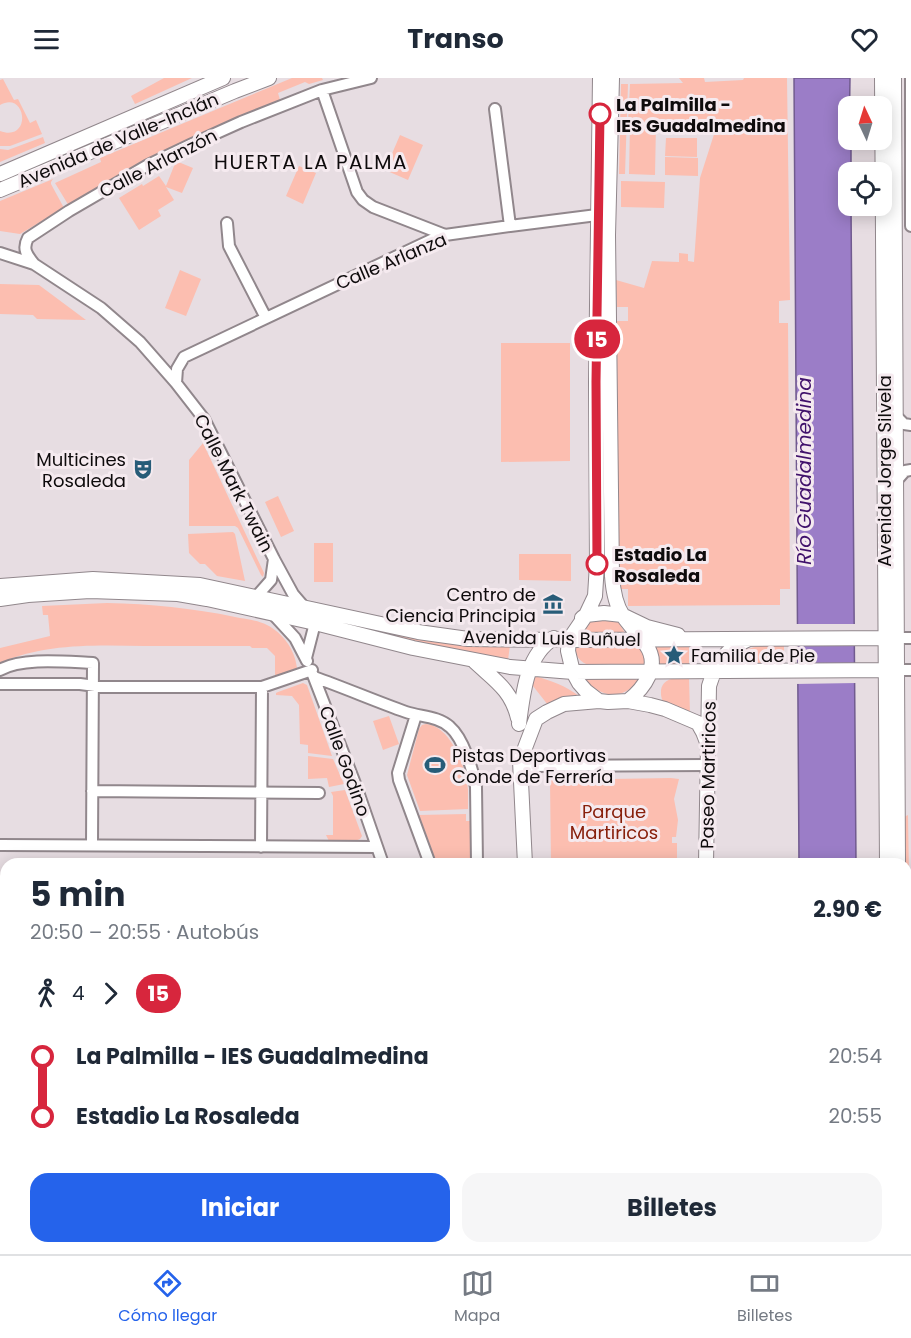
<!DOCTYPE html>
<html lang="es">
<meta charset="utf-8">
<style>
body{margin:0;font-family:Poppins,sans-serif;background:#f6f6f7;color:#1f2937;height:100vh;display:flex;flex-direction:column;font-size:22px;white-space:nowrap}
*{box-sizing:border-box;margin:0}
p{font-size:20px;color:#747a83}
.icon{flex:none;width:33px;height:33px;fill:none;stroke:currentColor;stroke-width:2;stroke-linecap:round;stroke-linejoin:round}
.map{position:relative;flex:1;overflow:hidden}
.side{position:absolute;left:0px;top:780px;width:912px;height:396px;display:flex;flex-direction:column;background:#fff;border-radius:18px 18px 0 0;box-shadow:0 3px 15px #0003}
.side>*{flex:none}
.badge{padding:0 12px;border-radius:20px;font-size:21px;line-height:39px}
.needle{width:39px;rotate:356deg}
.fabs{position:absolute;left:838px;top:18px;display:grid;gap:12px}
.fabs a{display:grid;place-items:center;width:54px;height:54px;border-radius:12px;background:#fff;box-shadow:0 3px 15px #0003;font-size:30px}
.map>.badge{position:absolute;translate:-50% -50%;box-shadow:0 0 0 3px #fff}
.legs{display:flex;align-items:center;gap:9px;height:66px;padding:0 30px;font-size:20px}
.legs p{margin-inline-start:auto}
.headline{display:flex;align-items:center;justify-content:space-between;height:102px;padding:0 30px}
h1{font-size:33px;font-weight:700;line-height:45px}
.action{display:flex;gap:12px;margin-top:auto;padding:12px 30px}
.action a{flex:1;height:69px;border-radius:18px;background:#2563eb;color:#fff;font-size:24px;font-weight:700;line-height:69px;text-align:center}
.action a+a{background:#f6f6f7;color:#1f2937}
ul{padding:0 30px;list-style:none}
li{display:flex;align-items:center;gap:21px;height:60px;font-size:22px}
li i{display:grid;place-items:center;width:9px;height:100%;margin:0 8px;background:currentColor}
li i::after{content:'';width:15px;height:15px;margin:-8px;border:4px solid;border-radius:50%;background:#fff}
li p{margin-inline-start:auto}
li:first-child i{background:linear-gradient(#0000 50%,currentColor 0)}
li:last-child i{background:linear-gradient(currentColor 50%,#0000 0)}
header{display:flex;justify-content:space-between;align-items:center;height:78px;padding:0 30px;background:#fff;font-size:27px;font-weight:700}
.dock{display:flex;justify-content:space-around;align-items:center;height:84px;border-top:2px solid #e0e1e3;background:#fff;font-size:16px;color:#747a83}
.dock a{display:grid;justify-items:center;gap:3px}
.dock .active{color:#2563eb}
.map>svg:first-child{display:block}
.green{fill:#fcbeb0}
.water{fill:#9b7dc7;stroke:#715b8f;stroke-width:1.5}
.pier{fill:#e7dde2}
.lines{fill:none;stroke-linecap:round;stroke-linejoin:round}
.minor-casing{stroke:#91878c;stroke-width:14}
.major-casing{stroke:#91878c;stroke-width:16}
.minor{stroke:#fff;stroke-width:10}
.major{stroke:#fff;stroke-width:14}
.line-1-casing{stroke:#fff;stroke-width:14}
.line-1{stroke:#d7263d;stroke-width:9}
.stop-1-dot{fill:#fff;stroke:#d7263d;stroke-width:3}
.labels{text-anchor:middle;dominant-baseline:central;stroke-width:6;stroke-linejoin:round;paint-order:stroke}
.stop-label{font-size:18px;font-weight:bold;fill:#0e0b0c;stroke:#f5eaef;text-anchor:start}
.street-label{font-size:18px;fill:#0e0b0c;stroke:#f5eaef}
.poi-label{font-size:18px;fill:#0e0b0c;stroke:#f5eaef;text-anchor:end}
.park-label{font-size:18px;fill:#88200c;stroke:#f5eaef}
.neighbourhood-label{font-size:20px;letter-spacing:1.5px;fill:#0e0b0c;stroke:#f5eaef}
.water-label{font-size:20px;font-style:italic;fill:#40116b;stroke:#f5eaef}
</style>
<header><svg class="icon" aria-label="menu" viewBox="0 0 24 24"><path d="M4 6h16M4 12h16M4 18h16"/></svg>Transo<svg class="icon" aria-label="heart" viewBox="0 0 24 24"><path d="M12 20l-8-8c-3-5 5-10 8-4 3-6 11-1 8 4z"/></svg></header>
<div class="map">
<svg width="911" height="1176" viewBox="0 0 911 1176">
<rect width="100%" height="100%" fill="#e7dde2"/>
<path class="green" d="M164,0H192L135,26L131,18Z
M292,0H322L323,2L309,6L305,4L278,15L280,22L212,50L146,82L69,128L55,105L101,84L100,80Z
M679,0H704L705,4L743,2L744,0H787L790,222L779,223V245H788L790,511H780V527L628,528V511H619L618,452L617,243H628V229H617L616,202L644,210L652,183L679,184V175L688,176V183L694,184L700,100L717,47L628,44L630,6L683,5Z
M3,1L14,22L18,21L30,45L36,42L42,56L10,68H0V53C32,65 27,12 0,27V2Z
M621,6H628L625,96H619Z
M630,46H656L655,97L629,96Z
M400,57L423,67L408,102L385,92Z
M43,59L45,65L0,84V71L8,72Z
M666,60H697V79L665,78Z
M665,79L698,80V98L665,97Z
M176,83L193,90L182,115L166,109L174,122L158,132L161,138L139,152L119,120L142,106L143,108L159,98L166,108Z
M299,88L316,95L303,126L286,118Z
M53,101L51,104V106L64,130L20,156L0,153V123Z
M621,103L665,104L664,130L621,129Z
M180,192L201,201L186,238L165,230Z
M0,206L39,207L86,242L37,241L33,237L0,236Z
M501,265H570V383L501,384Z
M203,365L264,495L263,499L261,497L238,450L235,448H189V382Z
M278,418L294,453L281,459L265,424Z
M233,454L235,456L245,503L217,498L205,486H200L189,475L188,456Z
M314,465H333V504H314Z
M519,476H571V503L519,502Z
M107,525C150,526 193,530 235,539C245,541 258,542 267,547C283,555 295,572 297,590L275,599V578L267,570H252L250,568C215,568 180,568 145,568C97,567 44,565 0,585V570L50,558L48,537H43L42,528Z
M592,540H616L625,555L585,556L584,554Z
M332,541L510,567L508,582L464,574L331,544Z
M689,566V586L663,587L658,585L656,567Z
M784,566V586H730L728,584C741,568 764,567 784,566Z
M635,567C642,571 645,576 645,585L642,587H589C580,584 574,578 576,568Z
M534,598C550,602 566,608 579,618L548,627L529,603Z
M689,599L690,637C684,634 668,630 664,625C662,623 661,618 661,616C660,599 677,600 689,599Z
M587,601H635L639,603C621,622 604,620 585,603Z
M303,605L307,607L332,678L308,675V667L300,666L299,627L292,618L276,617V615L278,614Z
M389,638L399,666L383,672L373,643Z
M426,646C451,648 466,690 468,712C468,718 468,725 468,731L420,733L407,697L419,651L422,647Z
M308,678L333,681L344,706L329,709L327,700L308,701Z
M671,700L679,701L674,721L678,742L676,759H672V765H677V786H551L550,702Z
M345,712L362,758L360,761L355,763H329L326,757H333V718L331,714Z
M466,736V743H470L471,786H437L419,737Z
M908,737L910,858L909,869L906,873V786H902L904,739Z
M0,815H6V908L2,885H0Z"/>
<path class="water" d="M794,0H850L849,62H851V94H849V128H851L856,786H799Z"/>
<path class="pier" d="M793,546H857V566H793Z
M794,585H857V605L794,606Z"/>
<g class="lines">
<g class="minor-casing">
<path id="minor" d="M911,0V148
M322,12L357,114L363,122L373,129L445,157
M495,31L510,148
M227,145L229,168L266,240
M0,175L34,186L101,230L140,264L176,305L204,341L274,481L293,516L305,530L315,545L306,580
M34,186C27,177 22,171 28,160L69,133L148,87L190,67L241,44L322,12L371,0
M176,305L177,291L184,279L431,162L445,157L510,148L597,137L603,132
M896,338L904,346L911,347
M897,402L905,393L911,392
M256,519L271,502L274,481
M272,535L295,560L307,583
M896,560H911
M0,592C22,579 67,584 93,585L92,767
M897,592H911
M313,597L356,708L383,786
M314,599C345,610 375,623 406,634C421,639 438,638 450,649C463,660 473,692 476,709L477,786
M0,606H80L103,609H262L312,592
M416,637L398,695L399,702L430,786
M526,688L708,687
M92,713L319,715
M0,767L377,769
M261,769L262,609
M906,918L911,924
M906,1025L911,1026"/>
</g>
<g class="major-casing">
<path id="major" d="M612,0L608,157L612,498C613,512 615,526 623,538C630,548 639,557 646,567C661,588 644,610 628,623
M882,0L887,786
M894,0L898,786
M0,96L223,0
M0,112L235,13L269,0
M0,508L93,501L200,507L418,554L468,561L569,562L896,560
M0,521L28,517L90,513L178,516L207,521L315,545L413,570L510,589L573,594L897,592
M582,540L586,537L604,535L622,537L647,549L678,557
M474,583C494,602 511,611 518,640
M599,623L586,613L579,605L573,594L568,573L569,562L586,537L595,518L597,486L596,304L600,0
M519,646C523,616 526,577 554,560
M525,786L520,683L536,641L547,634L564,626L599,623L608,624L628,623L650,627L665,631L698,645L703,654L708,667
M706,786L709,608C716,585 725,572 747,562
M906,972L911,957
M0,1151L6,1154
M50,1170L65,1176
M533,1170V1176
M711,1170V1176
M0,1171L11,1176
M880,1176L881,1170"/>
</g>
<use href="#minor" class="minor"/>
<use href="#major" class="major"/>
</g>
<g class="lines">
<g class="line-1-casing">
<path id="line-1" d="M597,486L596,304L600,36"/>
</g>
<use href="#line-1" class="line-1"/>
</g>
<defs>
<g id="theatre-bare" transform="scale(1.62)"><path d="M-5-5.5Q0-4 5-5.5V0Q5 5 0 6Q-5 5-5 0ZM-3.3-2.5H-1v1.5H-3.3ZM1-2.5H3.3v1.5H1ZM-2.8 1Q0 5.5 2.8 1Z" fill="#275c78" stroke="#f5eaef" stroke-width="2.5" paint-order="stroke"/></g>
<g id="museum-bare" transform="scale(1.62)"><path d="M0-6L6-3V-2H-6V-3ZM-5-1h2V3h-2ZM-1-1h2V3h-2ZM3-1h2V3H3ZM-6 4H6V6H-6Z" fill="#275c78" stroke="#f5eaef" stroke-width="2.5" paint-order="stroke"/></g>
<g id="sight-bare" transform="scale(1.62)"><path d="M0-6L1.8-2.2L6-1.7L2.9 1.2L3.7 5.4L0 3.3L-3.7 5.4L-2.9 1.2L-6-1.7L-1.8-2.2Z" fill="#275c78" stroke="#f5eaef" stroke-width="2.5" paint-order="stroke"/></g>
<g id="stadium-bare" transform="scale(1.62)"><path d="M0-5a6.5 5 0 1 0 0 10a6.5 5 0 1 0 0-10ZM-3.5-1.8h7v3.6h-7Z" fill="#275c78" stroke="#f5eaef" stroke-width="2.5" paint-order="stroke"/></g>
</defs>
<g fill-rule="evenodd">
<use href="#theatre-bare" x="143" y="391"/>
<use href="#museum-bare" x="553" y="526"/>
<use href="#sight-bare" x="674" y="577"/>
<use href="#stadium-bare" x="435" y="687"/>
</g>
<g class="stop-1-dot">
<circle cx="600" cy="36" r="10"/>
<circle cx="597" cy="486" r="10"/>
</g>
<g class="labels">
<g class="stop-label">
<text x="616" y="26">La Palmilla -<tspan x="616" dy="21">IES Guadalmedina</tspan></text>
<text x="614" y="476">Estadio La<tspan x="614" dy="21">Rosaleda</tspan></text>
</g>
<g class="street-label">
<text transform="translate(118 62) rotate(-23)">Avenida de Valle-Inclán</text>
<text transform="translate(158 85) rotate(-27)">Calle Arlanzón</text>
<text transform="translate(391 183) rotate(-23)">Calle Arlanza</text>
<text transform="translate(884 393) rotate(-90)">Avenida Jorge Silvela</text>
<text transform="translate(234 405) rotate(63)">Calle Mark Twain</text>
<text transform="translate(552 560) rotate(1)">Avenida Luis Buñuel</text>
<text transform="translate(345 683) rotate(70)">Calle Godino</text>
<text transform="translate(708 697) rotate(-89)">Paseo Martiricos</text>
</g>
<g class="poi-label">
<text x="126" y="381">Multicines<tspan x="126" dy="21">Rosaleda</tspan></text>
<text x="536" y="516">Centro de<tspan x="536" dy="21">Ciencia Principia</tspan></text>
<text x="691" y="577" text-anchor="start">Familia de Pie</text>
<text x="452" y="677" text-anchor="start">Pistas Deportivas<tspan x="452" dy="21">Conde de Ferrería</tspan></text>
</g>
<g class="park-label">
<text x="614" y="733">Parque<tspan x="614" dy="21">Martiricos</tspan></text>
</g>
<g class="neighbourhood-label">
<text x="311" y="84">HUERTA LA PALMA</text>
</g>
<g class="water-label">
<text transform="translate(804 393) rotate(-90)">Río Guadalmedina</text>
</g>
</g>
</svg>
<div class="fabs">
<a><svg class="needle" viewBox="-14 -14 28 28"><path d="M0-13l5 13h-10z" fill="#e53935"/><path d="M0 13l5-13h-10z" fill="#747a83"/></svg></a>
<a><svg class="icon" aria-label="locate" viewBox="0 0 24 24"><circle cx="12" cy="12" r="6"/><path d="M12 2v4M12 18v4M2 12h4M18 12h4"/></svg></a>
</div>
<b class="badge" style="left:597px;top:261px;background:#d7263d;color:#fff">15</b>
<section class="side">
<div class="headline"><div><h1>5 min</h1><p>20:50 – 20:55 · Autobús</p></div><b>2.90 €</b></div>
<div class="legs"><svg class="icon" aria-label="walk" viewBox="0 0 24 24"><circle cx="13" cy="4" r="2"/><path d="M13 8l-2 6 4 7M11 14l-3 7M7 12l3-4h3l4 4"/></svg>4<svg class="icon" aria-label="forward" viewBox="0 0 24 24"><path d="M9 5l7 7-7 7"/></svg><b class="badge" style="background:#d7263d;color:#fff">15</b></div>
<ul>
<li><i style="color:#d7263d"></i><b>La Palmilla - IES Guadalmedina</b><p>20:54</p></li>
<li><i style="color:#d7263d"></i><b>Estadio La Rosaleda</b><p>20:55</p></li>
</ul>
<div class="action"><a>Iniciar</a><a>Billetes</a></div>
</section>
</div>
<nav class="dock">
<a class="active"><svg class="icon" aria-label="directions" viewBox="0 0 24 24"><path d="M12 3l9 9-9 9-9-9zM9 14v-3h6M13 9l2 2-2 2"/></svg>Cómo llegar</a>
<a><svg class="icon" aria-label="map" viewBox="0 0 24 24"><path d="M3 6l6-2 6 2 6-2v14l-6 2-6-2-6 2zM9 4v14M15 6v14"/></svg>Mapa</a>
<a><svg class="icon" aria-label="tickets" viewBox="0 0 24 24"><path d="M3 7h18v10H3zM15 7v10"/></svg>Billetes</a>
</nav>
